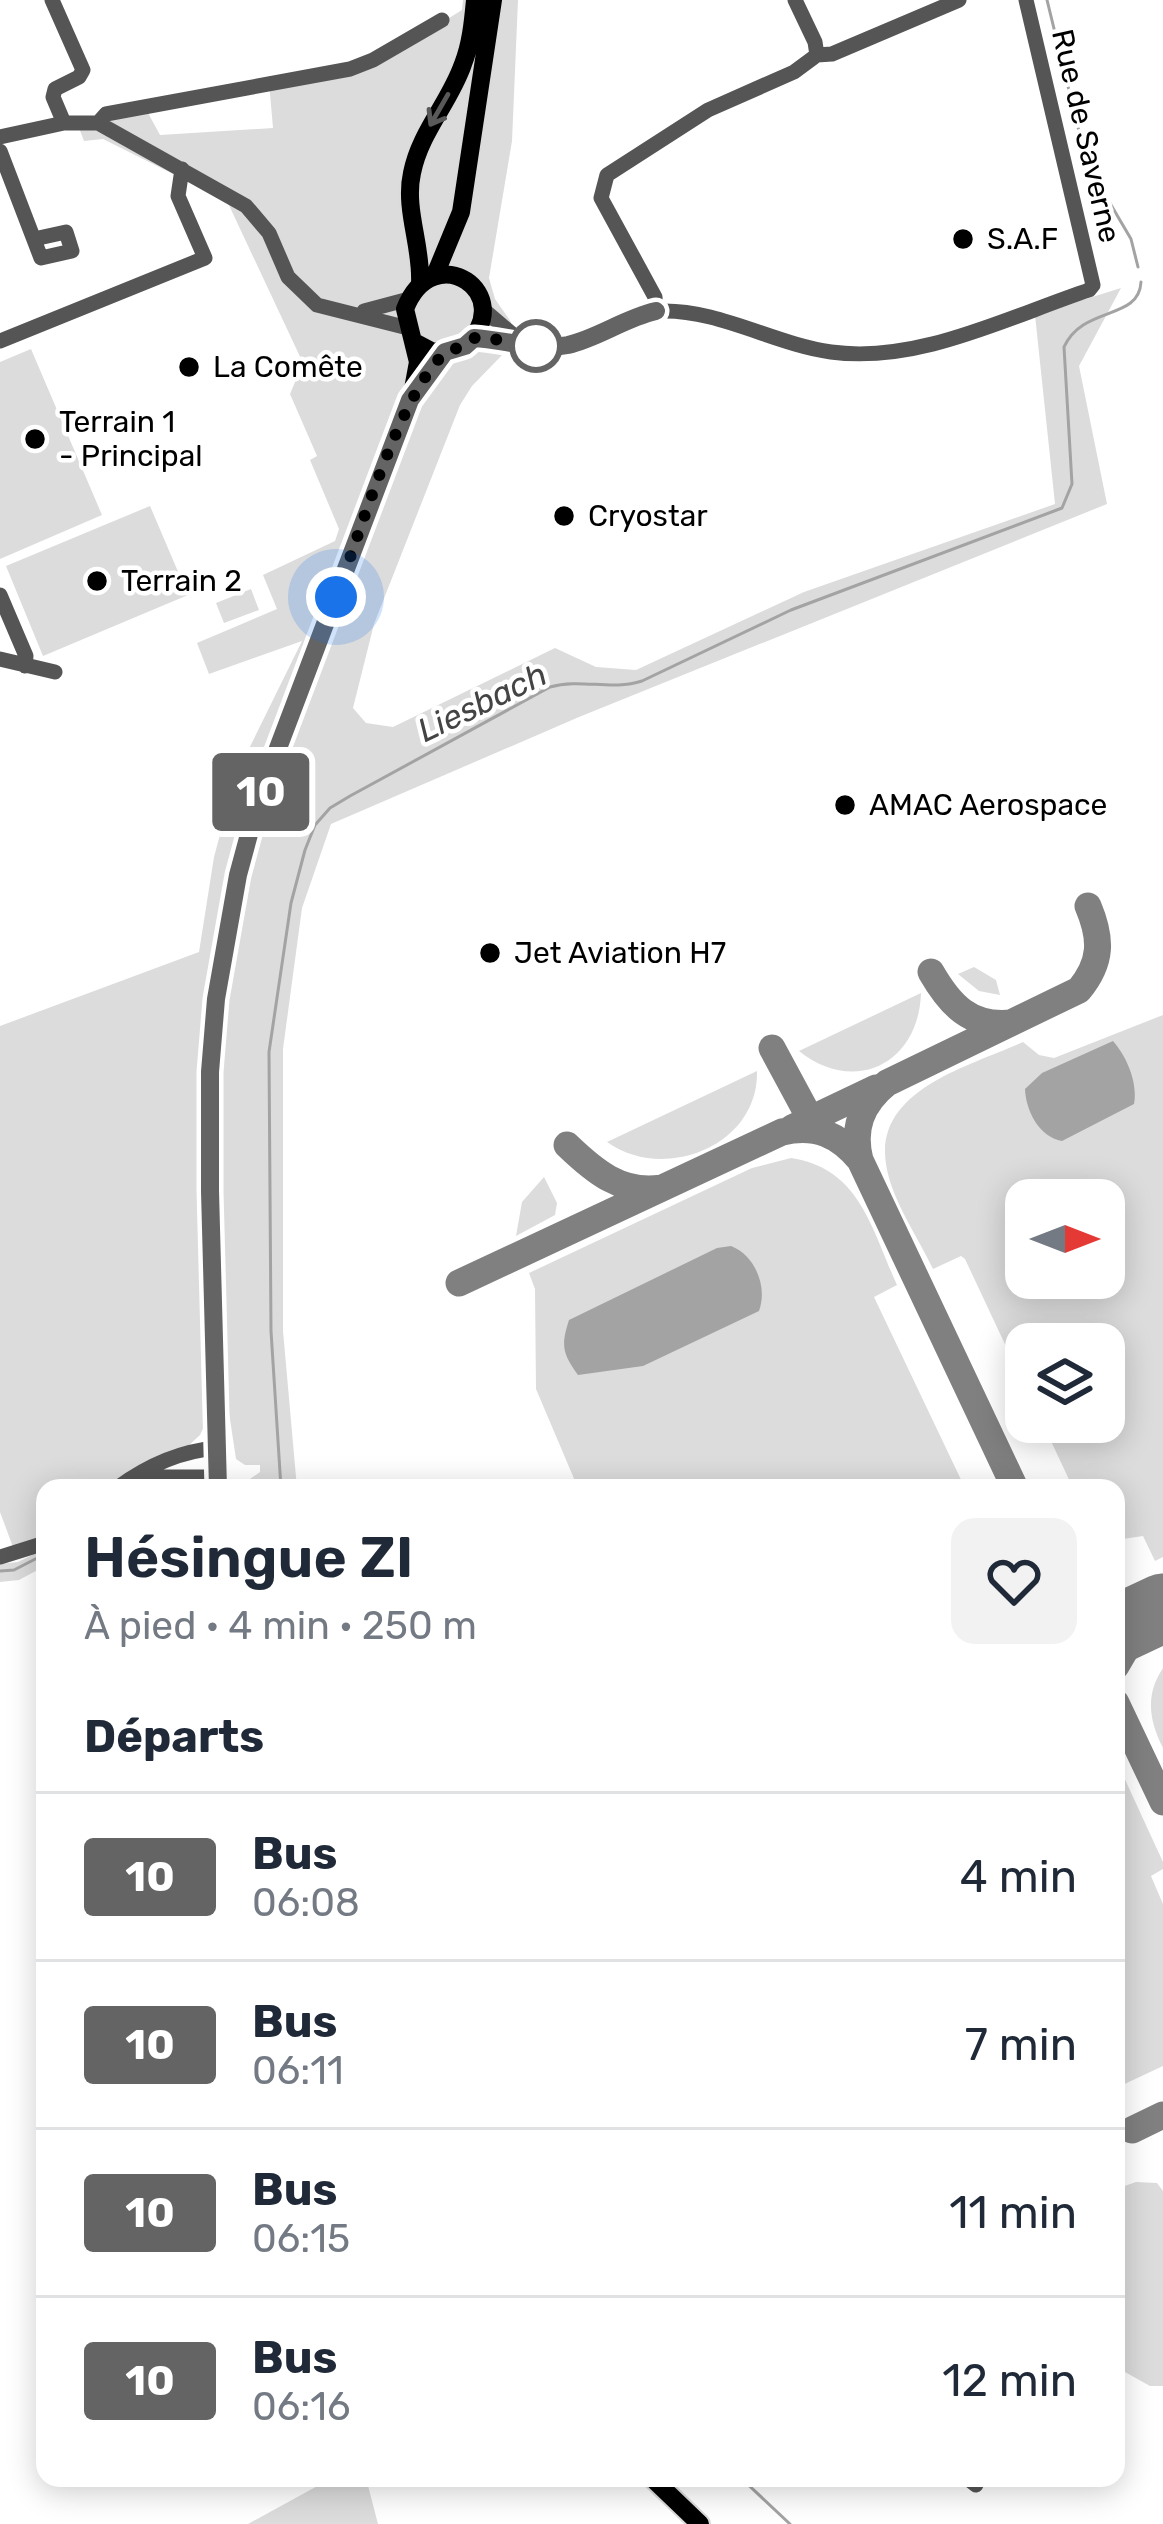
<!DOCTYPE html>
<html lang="fr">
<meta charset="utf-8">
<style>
body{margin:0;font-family:Rubik,sans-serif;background:#f2f2f3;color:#1f2937;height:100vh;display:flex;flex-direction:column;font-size:45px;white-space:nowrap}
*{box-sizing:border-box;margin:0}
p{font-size:39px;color:#747a83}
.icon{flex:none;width:66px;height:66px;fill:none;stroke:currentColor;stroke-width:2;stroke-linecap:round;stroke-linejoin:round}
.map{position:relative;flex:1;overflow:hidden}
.side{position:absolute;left:36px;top:1479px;width:1089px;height:1008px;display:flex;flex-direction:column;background:#fff;border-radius:24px;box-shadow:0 6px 30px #0003}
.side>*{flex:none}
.badge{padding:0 24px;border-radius:9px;font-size:42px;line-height:78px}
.needle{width:78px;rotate:90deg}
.tools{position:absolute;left:1005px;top:1179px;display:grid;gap:24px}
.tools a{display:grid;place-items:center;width:120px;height:120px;border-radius:24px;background:#fff;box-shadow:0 6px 30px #0003;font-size:60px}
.you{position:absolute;width:60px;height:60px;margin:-30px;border:9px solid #fff;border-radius:50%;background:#1a73e8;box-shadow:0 0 0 18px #1a73e833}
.map>.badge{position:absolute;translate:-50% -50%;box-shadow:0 0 0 6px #fff}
h2{padding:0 48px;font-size:45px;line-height:108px}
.round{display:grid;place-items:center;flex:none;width:126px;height:126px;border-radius:24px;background:#f2f2f3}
.headline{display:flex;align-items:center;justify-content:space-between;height:204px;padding:0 48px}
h1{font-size:57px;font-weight:600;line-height:90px}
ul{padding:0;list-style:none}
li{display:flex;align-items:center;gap:36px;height:168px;padding:0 48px;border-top:3px solid #e0e1e3}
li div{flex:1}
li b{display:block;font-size:45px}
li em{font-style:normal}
li .badge{min-width:132px;font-weight:700;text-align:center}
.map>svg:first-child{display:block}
.green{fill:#dcdcdc;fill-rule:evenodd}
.water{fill:#a3a3a3}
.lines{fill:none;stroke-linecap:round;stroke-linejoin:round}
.stream{stroke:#a3a3a3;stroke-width:3}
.taxiway{stroke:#808080;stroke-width:27}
.runway{stroke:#808080;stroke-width:69}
.major-casing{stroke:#dbdbdb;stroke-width:22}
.minor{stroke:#555;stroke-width:15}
.major{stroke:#000;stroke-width:18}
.oneway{stroke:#595959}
.line-casing{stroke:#fff;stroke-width:27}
.line{stroke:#646464;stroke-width:18}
.walk{stroke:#000;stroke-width:12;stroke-dasharray:0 21.6}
.poi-dot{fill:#000;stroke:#fff;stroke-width:4.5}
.stop-dot{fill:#fff;stroke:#646464;stroke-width:6}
.labels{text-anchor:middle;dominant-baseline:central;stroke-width:9;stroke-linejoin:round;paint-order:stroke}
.street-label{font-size:30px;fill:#000;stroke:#fff}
.poi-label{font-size:30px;fill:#000;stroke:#fff;text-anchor:start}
.water-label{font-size:33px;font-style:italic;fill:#444;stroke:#fff}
</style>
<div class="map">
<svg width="1163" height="2524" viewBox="0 0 1163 2524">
<rect width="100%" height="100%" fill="#fff"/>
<path class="green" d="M463,0H518L512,141L489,278L495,299L511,322L505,352L472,386L460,405L374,624L353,708L366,723L393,727L555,648L596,667L636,670L804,592L1055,504L1035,315L1121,288L1079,366L1107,504L579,717L331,824L302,908L283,1049V1331L297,1488H237L260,1472V1465H245L236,1459L225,1386H207L206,1422L200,1435L188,1446L105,1488H45V1536L13,1547L0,1512V1026L199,952L214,857L236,775L302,641L209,674L197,643L277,609L263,575L335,541L339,529L310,460L317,456L290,394L303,363L227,201L103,139L84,141L76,120L147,111L160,135L273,128L269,82L367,69L462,10Z
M31,349L102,515L0,559V362Z
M150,506L188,595L43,656L6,566Z
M251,589L259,610L224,623L216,603Z
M974,967L996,980L1000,995L979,991L958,974Z
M921,993C919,1063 855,1096 799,1051Z
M1163,1015V1557L1155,1561L1143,1536L1116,1540V1488H1073L1042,1422H1104V1344H1026V1389L965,1259L961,1256L933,1269C918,1237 891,1199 886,1164C874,1089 971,1066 1023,1042L1039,1055L1054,1058ZM1026,1200H1104V1278H1026Z
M757,1071C759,1146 664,1183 607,1142Z
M791,1158C860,1168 872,1230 897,1285L874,1297L965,1488H578L536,1389L535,1289L529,1273L752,1168Z
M544,1177L557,1203L555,1215L516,1236L522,1202Z
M45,1549V1566L19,1580L0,1582V1564L18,1562Z
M1163,1668V1748C1149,1720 1145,1695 1163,1668Z
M1116,1760L1163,1862V1869L1151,1876L1163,1904V2066L1116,2088Z
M1136,2182L1157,2183L1163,2191V2386H1150L1116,2367V2189Z
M332,2478H366L378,2524H248Z"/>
<path class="water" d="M1113,1041C1127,1057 1138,1083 1134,1104L1062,1141C1039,1137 1026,1111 1025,1089L1042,1073Z
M731,1246C755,1255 768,1287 759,1311L643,1366L578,1375C562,1353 561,1345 569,1320L717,1248Z"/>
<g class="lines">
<path class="stream" d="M1047,0L1087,164L1131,239L1138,267
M281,1488L271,1331L269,1052L291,903L305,850L315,825L330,808L350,796L550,687C581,678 611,691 642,681L791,610L1062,508L1072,484L1064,347C1083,305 1139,321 1141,282
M0,1571L14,1570L45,1554
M741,2478L790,2524"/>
<path class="taxiway" d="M931,972C950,1005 970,1027 1011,1023
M772,1048L806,1111L822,1127
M792,1128L876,1088
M567,1145C594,1171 621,1194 661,1188
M459,1283L782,1132C816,1124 839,1135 860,1160
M1015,1488L860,1160C852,1129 861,1104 887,1083L1079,990C1102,962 1102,939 1088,906
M1116,1610L1163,1605
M1116,1666L1133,1637L1163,1609
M1116,1703L1163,1802
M1132,2130L1163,2115"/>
<path class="runway" d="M1116,1630L1163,1608"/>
<g class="major-casing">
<path id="major" d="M435,275L461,212L493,0
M420,283C422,246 404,209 412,173C420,132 450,102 463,64C471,44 473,21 475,0
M218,1488C216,1379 210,1269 210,1160C210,1105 209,1050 216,996C246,788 336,595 411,400L418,362L405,309C433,236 520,294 465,346L433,352L416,343
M652,2478L700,2524"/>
</g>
<path class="minor" d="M52,0L83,70L79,77L55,89L53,97L64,123
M795,0L815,42L817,55
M98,123L106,114L350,69L373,60L442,20
M0,137L64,123H98L246,206L269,233L288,277L317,305L408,328
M0,151L41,258L72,251L66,232L34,239
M364,311L409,299
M485,311L518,339
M656,311L655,297L601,198L607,175L708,110L794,72L817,55L832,54L959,0
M474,338C506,340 544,353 574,343C603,333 630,313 660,311C718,309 774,344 831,352C918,364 1008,317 1089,290L1093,285L1026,0
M0,341L205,258L178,196L182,169
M0,595L26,656L25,666
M0,659L55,672
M140,1477H217
M117,1488C147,1466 179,1451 217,1448
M0,1557L45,1543
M967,2478L976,2485"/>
<use href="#major" class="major"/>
</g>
<defs><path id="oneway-shaft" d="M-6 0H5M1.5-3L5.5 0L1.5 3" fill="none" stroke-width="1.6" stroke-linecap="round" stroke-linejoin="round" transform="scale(3)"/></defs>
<use class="oneway" href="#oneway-shaft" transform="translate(439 110) rotate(120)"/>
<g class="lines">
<g class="line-casing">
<path id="line" d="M218,1488L210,1191V1072L216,999L238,875L258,801L410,400L445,352L465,346L474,338C505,340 537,351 568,345C598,338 625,318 656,311"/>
</g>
<use href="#line" class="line"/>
<path class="walk" d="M336,597C359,537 399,397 442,356C451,348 464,348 474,338L520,341L543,348L536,346"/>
</g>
<g class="poi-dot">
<circle cx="963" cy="239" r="12"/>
<circle cx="189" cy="367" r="12"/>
<circle cx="35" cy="439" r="12"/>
<circle cx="564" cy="516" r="12"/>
<circle cx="97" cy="581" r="12"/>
<circle cx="845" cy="805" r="12"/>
<circle cx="490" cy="953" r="12"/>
</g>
<circle class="stop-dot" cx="536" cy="346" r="24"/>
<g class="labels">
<g class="street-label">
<text transform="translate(1086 136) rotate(77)">Rue de Saverne</text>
</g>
<g class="poi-label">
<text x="987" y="239">S.A.F</text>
<text x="213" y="367">La Comête</text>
<text x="59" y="422">Terrain 1<tspan x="59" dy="34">- Principal</tspan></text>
<text x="588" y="516">Cryostar</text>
<text x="121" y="581">Terrain 2</text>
<text x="869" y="805">AMAC Aerospace</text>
<text x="514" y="953">Jet Aviation H7</text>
</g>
<g class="water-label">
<text transform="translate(482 702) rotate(-26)">Liesbach</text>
</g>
</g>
</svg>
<div class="tools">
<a><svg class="needle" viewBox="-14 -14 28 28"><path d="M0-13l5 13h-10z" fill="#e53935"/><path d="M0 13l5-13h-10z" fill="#747a83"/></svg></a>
<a><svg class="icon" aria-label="layers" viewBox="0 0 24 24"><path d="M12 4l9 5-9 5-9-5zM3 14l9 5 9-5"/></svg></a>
</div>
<div class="you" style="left:336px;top:597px"></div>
<b class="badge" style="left:261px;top:792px;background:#646464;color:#fff">10</b>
<section class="side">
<div class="headline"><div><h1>Hésingue ZI</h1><p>À pied · 4 min · 250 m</p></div><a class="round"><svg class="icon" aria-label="heart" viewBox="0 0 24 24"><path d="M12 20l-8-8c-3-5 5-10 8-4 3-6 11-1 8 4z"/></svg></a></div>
<h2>Départs</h2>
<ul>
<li><span class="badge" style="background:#646464;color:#fff">10</span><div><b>Bus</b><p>06:08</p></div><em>4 min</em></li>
<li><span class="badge" style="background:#646464;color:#fff">10</span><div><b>Bus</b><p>06:11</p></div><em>7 min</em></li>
<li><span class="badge" style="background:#646464;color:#fff">10</span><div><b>Bus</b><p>06:15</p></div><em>11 min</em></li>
<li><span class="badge" style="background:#646464;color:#fff">10</span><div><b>Bus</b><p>06:16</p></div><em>12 min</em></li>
</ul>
</section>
</div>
